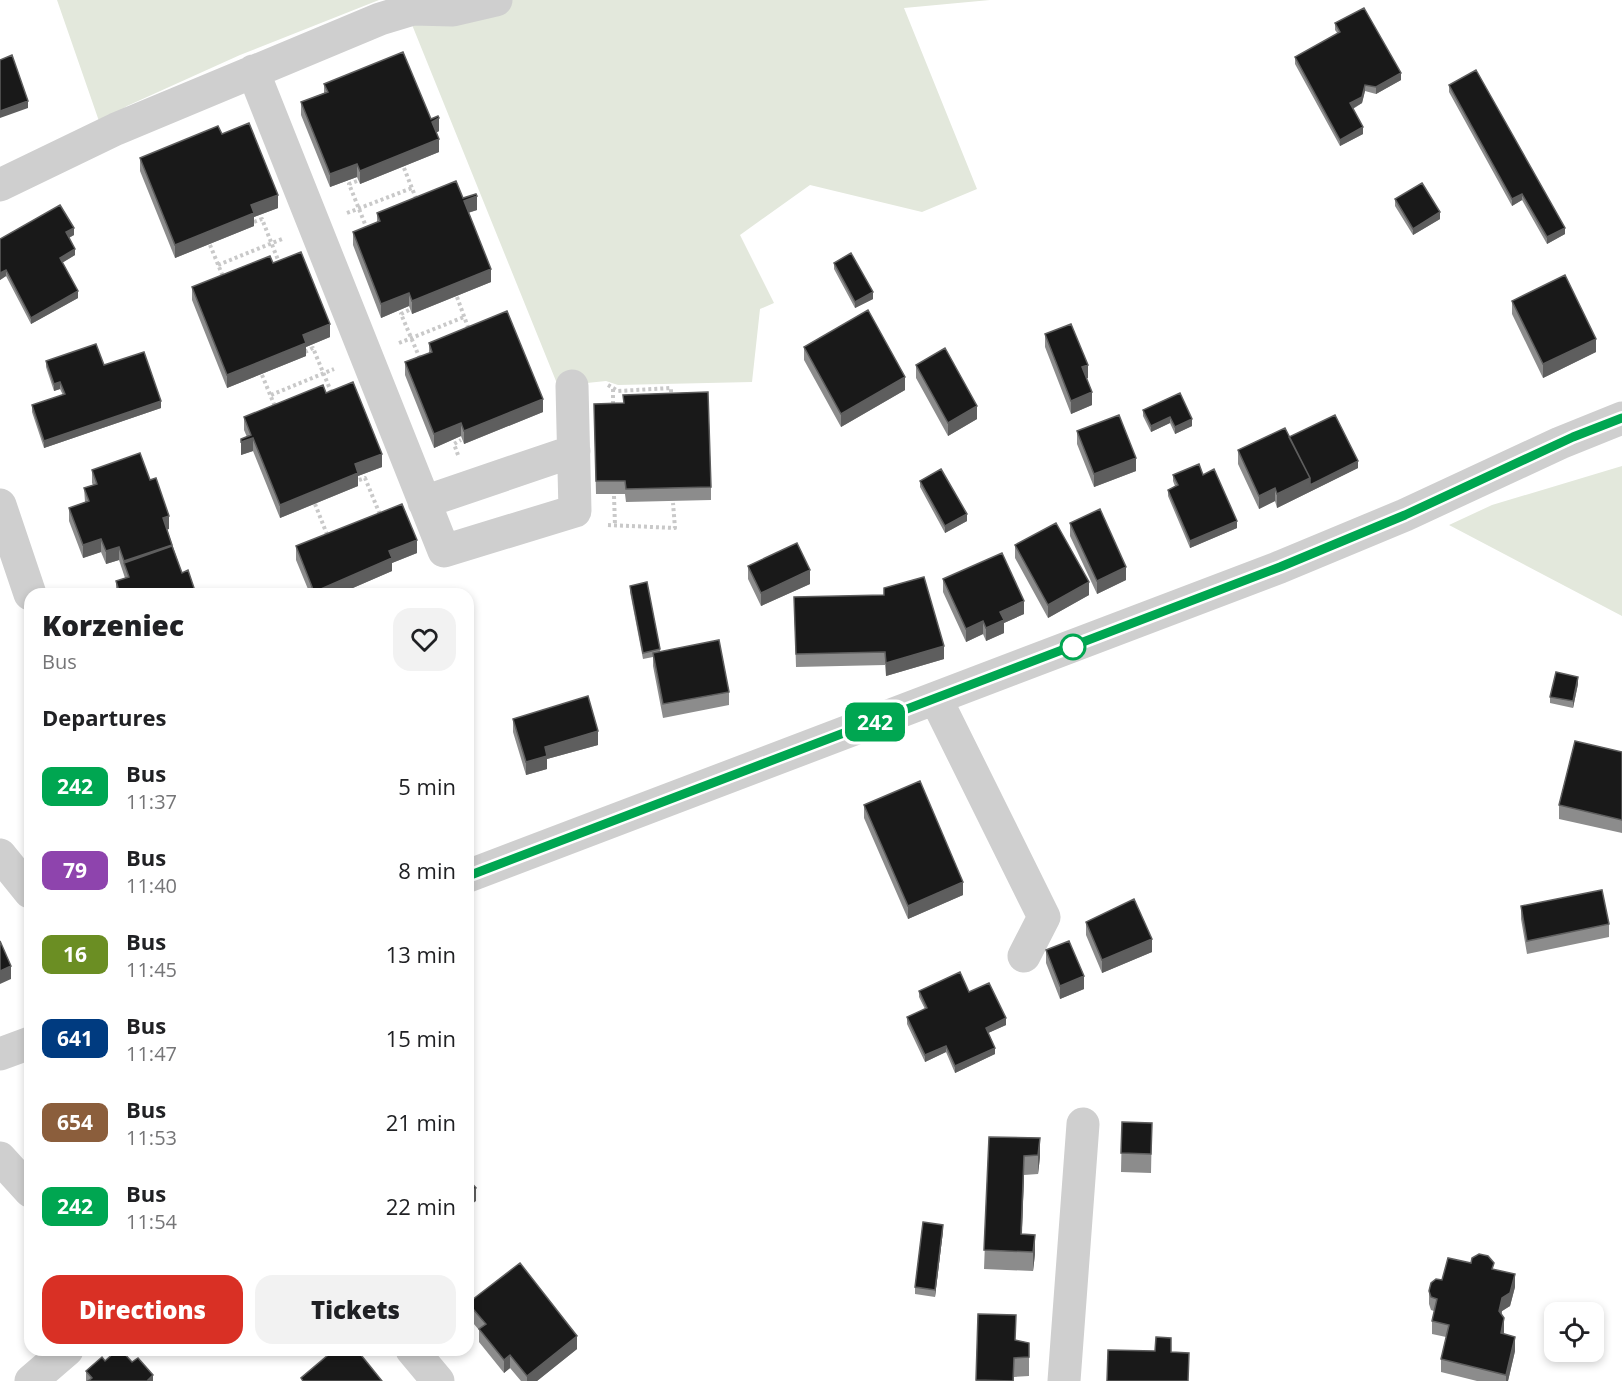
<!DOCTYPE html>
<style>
body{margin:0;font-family:"Open Sans",sans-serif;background:#f2f2f2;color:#202124;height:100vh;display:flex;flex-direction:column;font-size:22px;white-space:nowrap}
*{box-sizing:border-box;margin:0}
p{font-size:20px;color:#757577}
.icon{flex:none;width:33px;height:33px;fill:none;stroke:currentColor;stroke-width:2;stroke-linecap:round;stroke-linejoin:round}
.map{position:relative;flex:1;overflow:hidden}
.sheet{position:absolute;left:24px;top:588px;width:450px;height:768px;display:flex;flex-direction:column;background:#fff;border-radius:18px;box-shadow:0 3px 9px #0003}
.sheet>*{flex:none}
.badge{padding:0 12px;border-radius:9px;font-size:21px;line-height:39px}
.controls{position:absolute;left:1544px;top:1302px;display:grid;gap:12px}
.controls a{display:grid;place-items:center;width:60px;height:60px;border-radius:12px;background:#fff;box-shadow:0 3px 9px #0003;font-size:30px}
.map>.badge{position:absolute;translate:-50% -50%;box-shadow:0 0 0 3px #fff}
h2{padding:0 18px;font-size:22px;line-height:54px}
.round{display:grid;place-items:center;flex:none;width:63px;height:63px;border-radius:18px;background:#f2f2f2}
.overview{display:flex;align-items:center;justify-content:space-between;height:102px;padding:0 18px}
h1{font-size:28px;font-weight:800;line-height:45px}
.button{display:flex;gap:12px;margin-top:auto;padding:12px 18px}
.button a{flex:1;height:69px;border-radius:18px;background:#d93025;color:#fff;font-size:24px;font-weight:800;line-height:69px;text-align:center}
.button a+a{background:#f2f2f2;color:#202124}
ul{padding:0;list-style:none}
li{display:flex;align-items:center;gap:18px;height:84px;padding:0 18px}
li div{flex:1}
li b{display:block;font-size:22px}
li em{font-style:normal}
li .badge{min-width:66px;font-weight:700;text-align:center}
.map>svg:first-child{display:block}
.grass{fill:#e3e8dc}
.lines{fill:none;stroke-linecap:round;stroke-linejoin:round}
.path{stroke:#c9c9c9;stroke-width:4;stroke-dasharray:3 3;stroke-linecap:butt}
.minor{stroke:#cfcfcf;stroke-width:33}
.wall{fill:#8c8c8c}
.shaded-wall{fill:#5e5e5e}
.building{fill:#191919;stroke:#5e5e5e;stroke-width:1.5}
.line-casing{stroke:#fff;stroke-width:14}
.line{stroke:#00a651;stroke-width:9}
.stop-dot{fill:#fff;stroke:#00a651;stroke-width:3}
</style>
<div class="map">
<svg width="1622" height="1381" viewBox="0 0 1622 1381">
<rect width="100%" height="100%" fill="#fff"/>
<path class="grass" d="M57,0H379L240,55L127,106L100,124Z
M402,0H990L904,8L977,189L922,212L810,185L740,235L774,303L760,309L752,382L618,385L606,381L558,386Z
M1622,466V616L1449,525L1492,505Z"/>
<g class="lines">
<path class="path" d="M404,168L417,201
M357,181L349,184L367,229
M347,213L412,188
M254,222L262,219L280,265
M210,245L224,279
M218,265L282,239
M457,297L469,330
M409,310L401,314L421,361
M399,343L464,317
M305,352L313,348L332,394
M262,375L276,409
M608,385L618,391L671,388V398
M613,389V408
M271,395L334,369
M458,455L454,444L461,440
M359,480L365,478L381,517
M614,496L615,525
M315,504L328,537
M608,525L675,528L673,503"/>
<path class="minor" d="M253,71L444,551L575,511L572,386
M0,185L116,129L380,19L413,9L453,10L496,0
M424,502L574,451
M0,505L30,594
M936,699L1044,917L1024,956
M0,855L30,892
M468,876L1280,567L1405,515L1560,443L1622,418
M0,1054L30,1043
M0,1158L30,1191
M412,1350L438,1381
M31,1381L67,1350
M1064,1381L1083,1124"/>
</g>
<path class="wall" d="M1335,23L1401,80L1376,94L1365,91L1362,103L1353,109L1363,134L1340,146L1295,64V57L1338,34L1335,30Z
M324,84L431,119L439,131L436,133L439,152L360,184L357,177L330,187L301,115V102L324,93Z
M1449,85L1565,234L1547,244L1522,200L1512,206L1449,92Z
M222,134L278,208L254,217V226L175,258L140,171V158Z
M463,198L477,210L468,213L491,282L412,314L409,306L381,318L353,245V232L377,222V213Z
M1395,199L1440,219L1413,235L1395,206Z
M74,235L69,238L75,255L62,263L78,298L31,324L6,276L0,280V239Z
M273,263L330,337L306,347V356L227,388L192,300V287Z
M834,263L873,299L855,308L834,269Z
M1512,301L1596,352L1543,378L1512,314Z
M1045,334L1088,378H1086L1092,405L1071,414L1045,347Z
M429,343L543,412L464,444L461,436L434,448L405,375V362L429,353Z
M804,347L905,390L841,427L804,360Z
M46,361L104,365L161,408L44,448L32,412V405L63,395L60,389L54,391L46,367Z
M916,365L977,419L948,436L916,378Z
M326,393L382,467L358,476V486L280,518L253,451L241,455V439L247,437L244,430V417Z
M1180,393L1192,426L1175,434L1170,423L1151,432L1143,416V410Z
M594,404L711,487V500L626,502L625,494H596Z
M1077,431L1136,471L1094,487L1077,444Z
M1289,437L1358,468L1277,508L1275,501L1259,509L1238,464V450Z
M92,470L150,480L169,529H167L182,573L196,594H116V581L125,578L119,560L106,564L101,552L83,558L69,521V508L85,502L84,488L93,485L92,483Z
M1173,475H1203L1237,528L1190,548L1168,496V490L1175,486L1173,481Z
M920,481L967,521L945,533L920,487Z
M1070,523L1126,580L1097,594L1070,536Z
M1015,545L1089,595L1048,618L1015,558Z
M296,546L417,553L392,563V571L339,594H310L296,560Z
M748,566L810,584L761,606L748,579Z
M943,579L1024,614L1004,623V633L986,641L983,634L966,642L943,592Z
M630,586L660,649V651L729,692V705L663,718L653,666V657L643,659L630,592Z
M884,595L944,659L886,676L885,665L796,667L794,597Z
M1578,684L1573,708L1550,703V697Z
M513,719L598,745L547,759V769L526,775L513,732Z
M1622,752V833L1559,819V805Z
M864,805L963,895L908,919L864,818Z
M1521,906L1609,924V937L1527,954L1521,919Z
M1086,922L1152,952L1102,973L1086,935Z
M1046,950L1084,989L1060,999L1046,963Z
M919,991L969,992L1006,1025L988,1033L995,1054L955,1073L946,1052L925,1062L907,1024V1017L925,1009L919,997Z
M1122,1122L1152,1123L1151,1173L1121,1172Z
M989,1137L1040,1138V1157L1038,1174L1024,1175L1022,1234L1035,1254L1033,1271L984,1269Z
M943,1231L935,1297L915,1294V1287Z
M1494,1269L1515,1287L1510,1306L1502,1311L1501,1315L1504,1332V1334L1515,1351L1508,1381H1477L1441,1372V1359L1446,1337L1432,1334V1321L1434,1311L1431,1310L1429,1304V1291L1442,1280Z
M468,1303L577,1349L537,1381H521L510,1368L504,1373L479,1342V1330L468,1317Z
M978,1314L1016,1340L1029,1343V1376L1014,1377V1381H976Z
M105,1361L132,1362L153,1381H86V1371Z"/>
<path class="shaded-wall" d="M1401,73V80L1376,94V87Z
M1365,85V91L1362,103L1350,110V103Z
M28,101V108L0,118V111Z
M439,118V131L432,135V122Z
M1363,127V134L1340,146V140Z
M439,139V152L360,184V171Z
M357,164V177L330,187V174Z
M1522,194V200L1512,206V199Z
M278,195V208L254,217V226L175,258V245L251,205Z
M477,196V210L464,214V201Z
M1440,212V219L1413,235V229Z
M74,228V235L66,239V232Z
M1565,228V234L1547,244V237Z
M75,249V255L60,264V258Z
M491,269V282L412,314V301Z
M6,270V276L0,280V273Z
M78,291V298L31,324V318Z
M873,292V299L855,308V302Z
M409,293V306L381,318V304Z
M330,324V337L306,347V356L227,388V375L303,335Z
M1596,339V352L1543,378V364Z
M1088,365V378L1082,380V367Z
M905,377V390L841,427V414Z
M60,382V389L54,391V384Z
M1092,392V405L1071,414V401Z
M543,399V412L464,444V431Z
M161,401V408L44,448V441Z
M977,406V419L948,436V423Z
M1170,417V423L1151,432V426Z
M1192,419V426L1175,434V427Z
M461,423V436L434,448V434Z
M253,438V451L241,455V442Z
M382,454V467L358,476V486L280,518V505L355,464Z
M1136,458V471L1094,487V474Z
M1358,461V468L1277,508V494L1310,478Z
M1275,488V501L1259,509V496Z
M967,514V521L945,533V526Z
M169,516V529L163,531V518Z
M1237,521V528L1190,548V541Z
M101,539V552L83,558V545Z
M417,540V553L392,563V571L339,594H314V592L389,551Z
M172,545V558L124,563V574V561Z
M119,547V560L106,564V551Z
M1126,567V580L1097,594V581Z
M810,570V584L761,606V593Z
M1089,582V595L1048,618V605Z
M1024,601V614L1004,623V633L986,641V628L1000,612Z
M983,621V634L966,642V629Z
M470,643V656L468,657V644Z
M944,646V659L886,676V663Z
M1578,677V684L1573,708V701Z
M598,731V745L547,759V769L526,775V762L545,747Z
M963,882V895L908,919V906Z
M1152,939V952L1102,973V960Z
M11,966V979L0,984V971Z
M1084,976V989L1060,999V986Z
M1006,1018V1025L986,1034V1028Z
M946,1046V1052L925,1062V1055Z
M995,1048V1054L955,1073V1066Z
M1040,1138V1157L1038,1174V1155Z
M1024,1156V1175L1021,1253V1234Z
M476,1188V1201L468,1207V1194Z
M943,1225V1231L935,1297V1290Z
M1035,1235V1254L1033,1271V1252Z
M1515,1274V1287L1510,1306L1502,1311L1499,1324V1311L1502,1298Z
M1504,1318V1332L1501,1347V1333Z
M577,1336V1349L537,1381H527V1376Z
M1515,1337V1351L1508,1381H1506V1375Z
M510,1355V1368L504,1373V1360Z
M153,1375V1381H148V1380Z"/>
<path class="building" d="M1364,8L1401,73L1376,87L1365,85L1362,97L1350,103L1363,127L1340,140L1295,57L1340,32L1335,23Z
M403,52L431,119L438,116L439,118L432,122L439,139L360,171L357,164L330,174L301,102L328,92L324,84Z
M12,55L28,101L0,111V60Z
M1476,70L1565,228L1547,237L1522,194L1512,199L1449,85Z
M249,123L278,195L251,205L254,213L175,245L140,158L218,126L222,134Z
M456,181L463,198L476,194L477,196L464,201L491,269L412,301L409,293L381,304L353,232L380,221L377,213Z
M1422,183L1440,212L1413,229L1395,199Z
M60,205L74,228L66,232L75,249L60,258L78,291L31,318L6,270L0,273V239Z
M301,252L330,324L303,335L306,343L227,375L192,287L270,256L273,263Z
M851,253L873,292L855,302L834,263Z
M1565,275L1596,339L1543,364L1512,301Z
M868,310L905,377L841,414L804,347Z
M507,311L543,399L464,431L461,423L434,434L405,362L432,352L429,343Z
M1071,324L1088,365L1082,367L1092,392L1071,401L1045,334Z
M96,344L104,365L144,352L161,401L44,441L32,405L65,394L60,382L54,384L46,361Z
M945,348L977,406L948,423L916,365Z
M353,382L382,454L355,464L358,473L280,505L253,438L241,442V439L251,435L244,417L323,385L326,393Z
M708,392L711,487L626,489L625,481H596L594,404L624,403L623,395Z
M1180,393L1192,419L1175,427L1170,417L1151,426L1143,410Z
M1119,415L1136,458L1094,474L1077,431Z
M1335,415L1358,461L1310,485V478L1289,437Z
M1285,428L1310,478L1277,494L1275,488L1259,496L1238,450Z
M140,453L150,480L156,478L169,516L163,518L172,545L124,561L119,547L106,551L101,539L83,545L69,508L89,501L84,488L97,484L92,470Z
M1199,464L1203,475L1214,469L1237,521L1190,541L1168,490L1178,485L1173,475Z
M941,469L967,514L945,526L920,481Z
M402,504L417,540L389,551L392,558L314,592L296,546Z
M1100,509L1126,567L1097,581L1070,523Z
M1056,523L1089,582L1048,605L1015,545Z
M797,543L810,570L761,593L748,566Z
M172,546L182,573L188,570L196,594H120L116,581L129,577L124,563Z
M1002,553L1024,601L1000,612L1004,620L986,628L983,621L966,629L943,579Z
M924,577L944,646L886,663L885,652L796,654L794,597L884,595V588Z
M647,582L660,649L643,653L630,586Z
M719,640L729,692L663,704L653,653Z
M1556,672L1578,677L1573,701L1550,697Z
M588,696L598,731L545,747L547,756L526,762L513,719Z
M1575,741L1622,752V820L1559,805Z
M920,781L963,882L908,906L864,805Z
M1602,890L1609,924L1527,941L1521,906Z
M1134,899L1152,939L1102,960L1086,922Z
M0,941L11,966L0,971Z
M1069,941L1084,976L1060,986L1046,950Z
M960,972L969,992L989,983L1006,1018L986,1028L995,1048L955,1066L946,1046L925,1055L907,1017L927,1008L919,991Z
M1122,1122L1152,1123L1151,1154L1121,1153Z
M989,1137L1040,1138L1038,1155L1024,1156L1021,1234L1035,1235L1033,1252L984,1250Z
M468,1179L476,1188L468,1194Z
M923,1222L943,1225L935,1290L915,1287Z
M1479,1254L1488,1256L1494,1263L1492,1269L1515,1274L1510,1293L1502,1298L1499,1311L1504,1318L1501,1333L1515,1337L1506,1375L1441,1359L1449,1325L1432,1321L1437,1299L1431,1297L1429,1291L1431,1283L1436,1279L1442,1280L1448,1258L1471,1263L1472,1258Z
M520,1263L577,1336L527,1376L510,1355L504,1360L492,1345L479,1329L486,1324L468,1303Z
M978,1314L1016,1315L1015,1340L1029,1343V1357L1014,1358L1013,1381L976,1380Z
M1156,1337L1171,1338V1352L1189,1353L1188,1381H1107L1108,1350L1155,1351Z
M117,1350H121L132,1362L138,1358L153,1375L148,1380L149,1381H88L92,1378L86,1371L102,1357L105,1361Z
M334,1350H357L382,1381H303L301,1378Z"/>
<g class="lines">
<g class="line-casing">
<path id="line" d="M468,876L1280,567L1405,515L1573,437L1622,418"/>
</g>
<use href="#line" class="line"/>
</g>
<circle class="stop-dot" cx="1073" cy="647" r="12"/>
</svg>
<div class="controls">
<a><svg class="icon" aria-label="locate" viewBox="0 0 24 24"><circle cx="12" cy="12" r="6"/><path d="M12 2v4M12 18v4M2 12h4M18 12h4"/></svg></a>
</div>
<b class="badge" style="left:875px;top:722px;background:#00a651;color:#fff">242</b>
<section class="sheet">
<div class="overview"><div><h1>Korzeniec</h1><p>Bus</p></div><a class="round"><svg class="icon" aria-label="heart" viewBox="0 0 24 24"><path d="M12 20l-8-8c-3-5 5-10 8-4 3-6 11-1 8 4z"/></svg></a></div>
<h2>Departures</h2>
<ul>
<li><span class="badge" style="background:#00a651;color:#fff">242</span><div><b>Bus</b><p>11:37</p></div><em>5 min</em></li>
<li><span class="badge" style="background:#8e44ad;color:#fff">79</span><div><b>Bus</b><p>11:40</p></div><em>8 min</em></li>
<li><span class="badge" style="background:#6b8e23;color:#fff">16</span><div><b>Bus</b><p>11:45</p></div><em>13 min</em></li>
<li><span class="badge" style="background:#003b80;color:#fff">641</span><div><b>Bus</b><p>11:47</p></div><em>15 min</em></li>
<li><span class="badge" style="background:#8b5e3c;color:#fff">654</span><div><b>Bus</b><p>11:53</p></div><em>21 min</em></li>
<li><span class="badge" style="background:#00a651;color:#fff">242</span><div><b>Bus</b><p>11:54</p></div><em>22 min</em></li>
</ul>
<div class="button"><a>Directions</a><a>Tickets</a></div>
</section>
</div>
